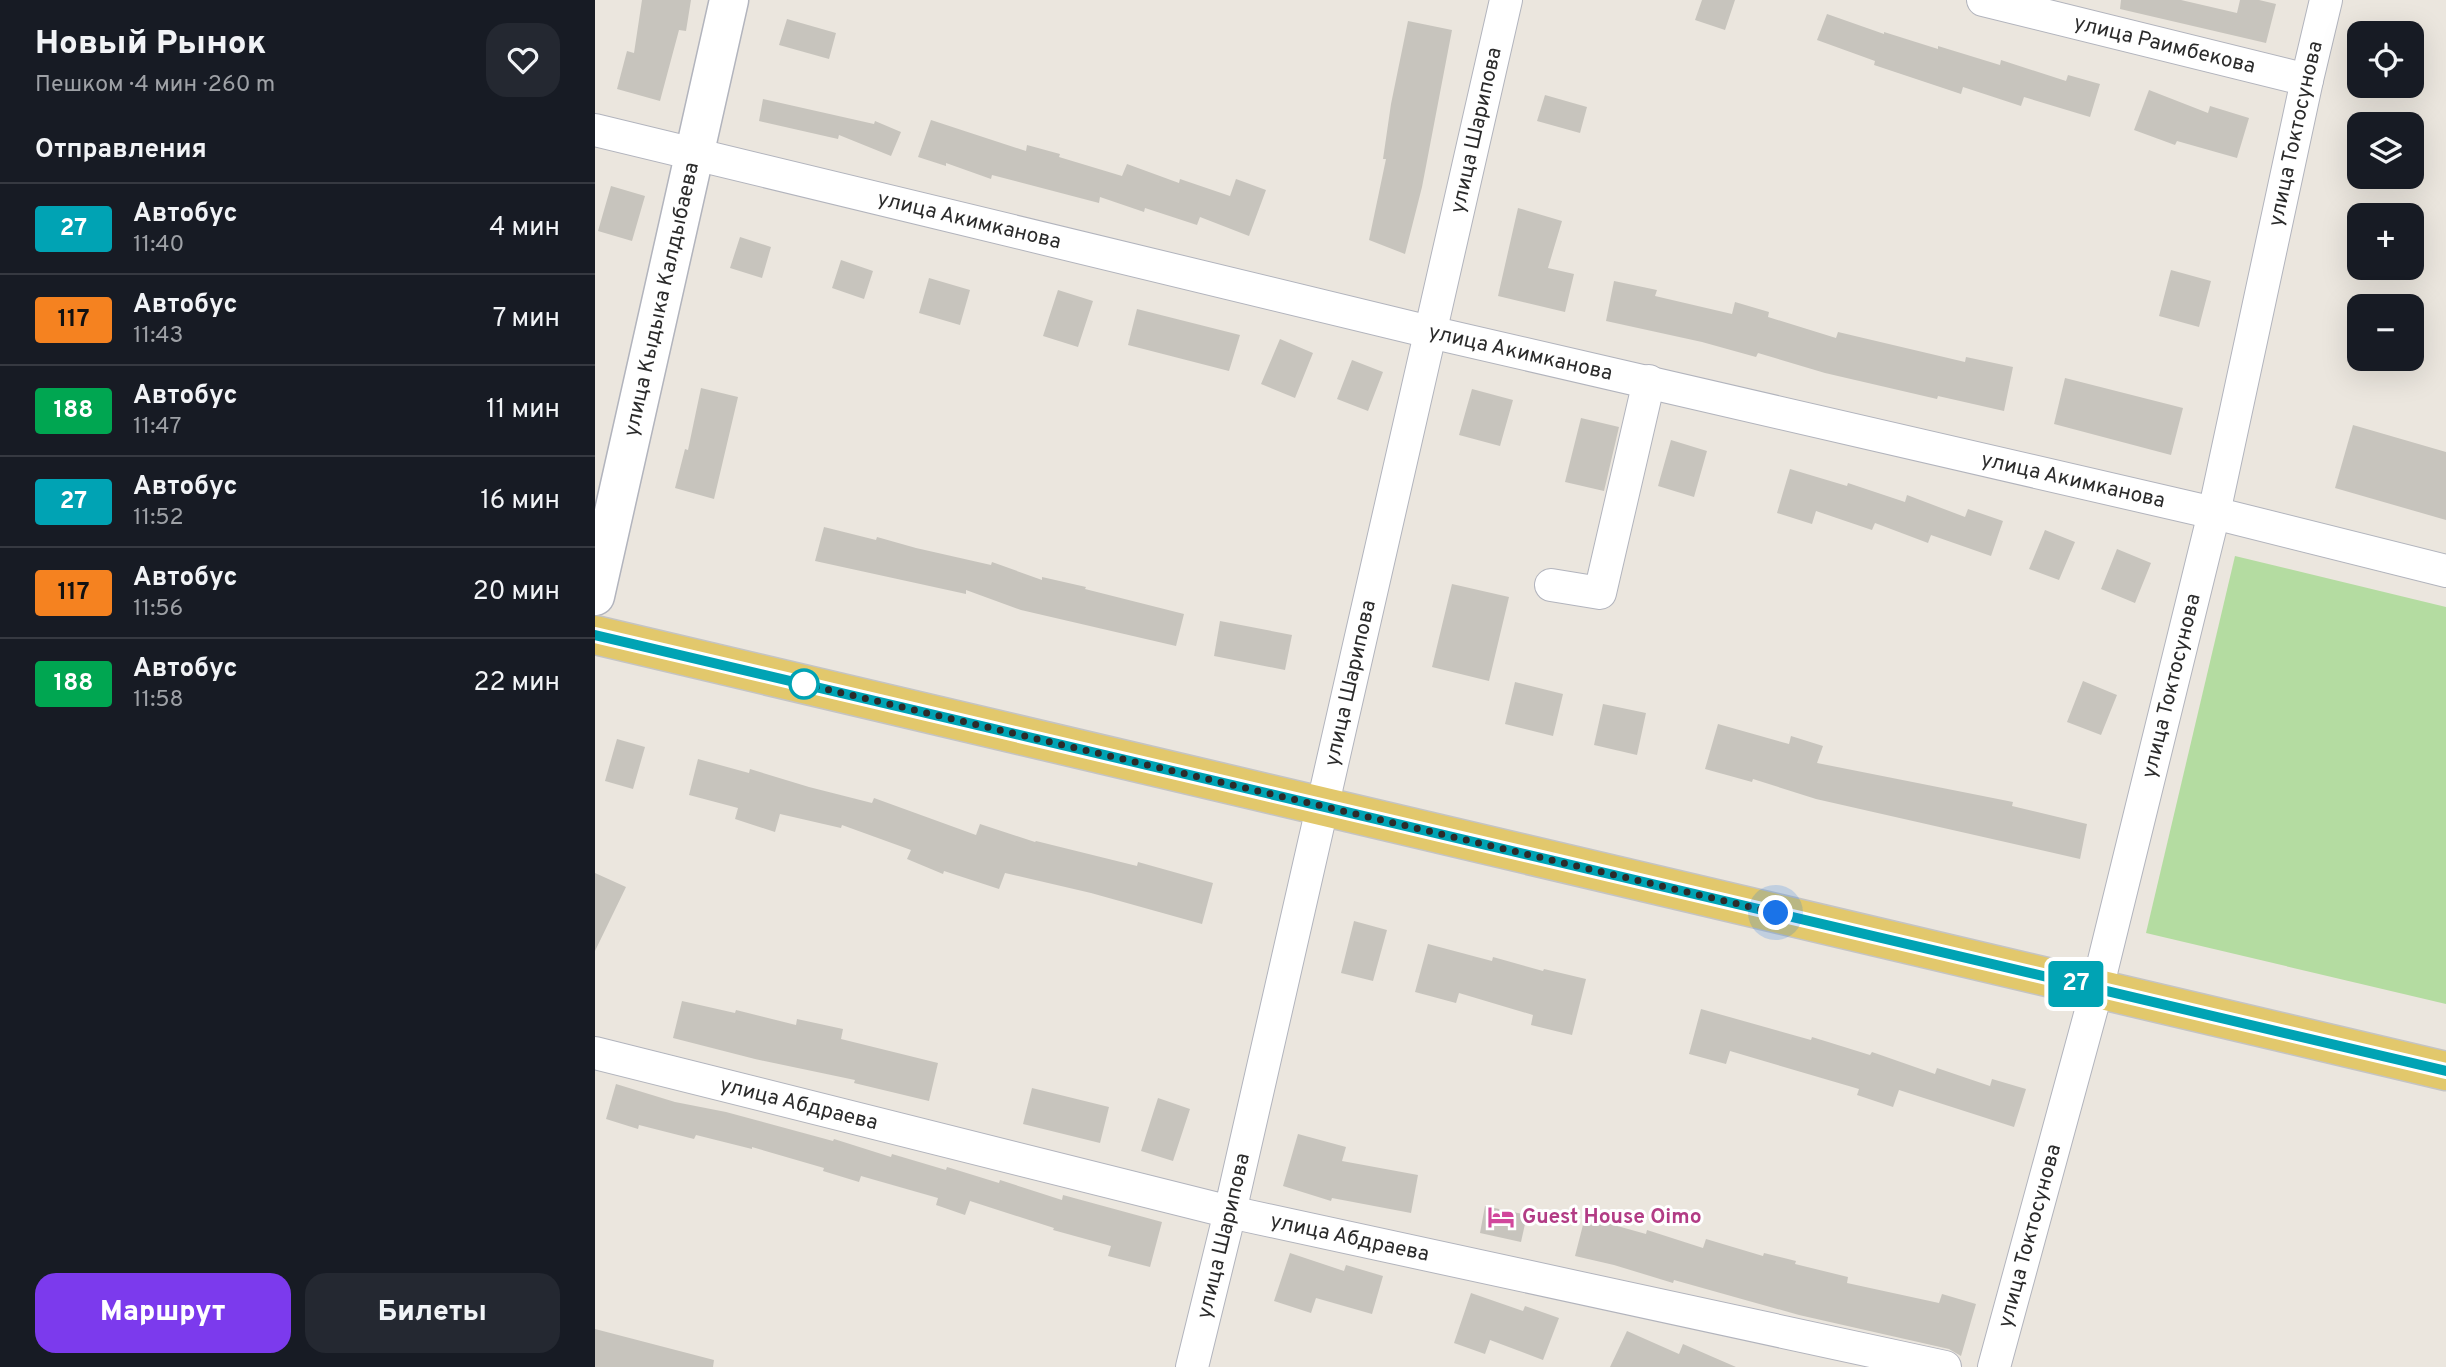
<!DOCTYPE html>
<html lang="ru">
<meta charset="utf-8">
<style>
body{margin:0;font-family:Overpass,sans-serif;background:#242831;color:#f1f3f6;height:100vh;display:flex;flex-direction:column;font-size:26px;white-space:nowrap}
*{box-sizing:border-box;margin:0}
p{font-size:23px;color:#9ea1a6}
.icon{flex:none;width:38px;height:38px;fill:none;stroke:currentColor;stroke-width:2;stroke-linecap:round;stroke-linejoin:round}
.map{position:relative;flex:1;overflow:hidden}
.drawer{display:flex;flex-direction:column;background:#171b24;width:595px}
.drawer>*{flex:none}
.badge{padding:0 14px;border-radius:5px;font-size:24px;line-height:46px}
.buttons{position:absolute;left:1752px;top:21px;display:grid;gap:14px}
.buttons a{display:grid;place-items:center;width:77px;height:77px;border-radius:14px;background:#171b24;box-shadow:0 7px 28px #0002;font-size:35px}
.you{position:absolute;width:35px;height:35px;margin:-18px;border:5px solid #fff;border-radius:50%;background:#1a73e8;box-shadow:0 0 0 10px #1a73e833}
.map>.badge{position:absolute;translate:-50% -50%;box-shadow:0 0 0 4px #fff}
h2{padding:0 35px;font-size:26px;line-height:63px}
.round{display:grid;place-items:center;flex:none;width:74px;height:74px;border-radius:21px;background:#242831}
.head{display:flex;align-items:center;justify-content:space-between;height:119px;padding:0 35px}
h1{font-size:33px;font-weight:800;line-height:52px}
.primary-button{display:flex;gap:14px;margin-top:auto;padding:14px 35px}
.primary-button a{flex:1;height:80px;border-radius:21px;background:#7c3aed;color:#fff;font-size:28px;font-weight:800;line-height:80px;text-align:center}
.primary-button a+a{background:#242831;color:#f1f3f6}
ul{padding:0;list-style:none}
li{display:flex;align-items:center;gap:21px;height:91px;padding:0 35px;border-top:2px solid #363941}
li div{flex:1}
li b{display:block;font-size:26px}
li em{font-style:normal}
li .badge{min-width:77px;font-weight:700;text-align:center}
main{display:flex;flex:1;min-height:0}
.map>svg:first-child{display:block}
.green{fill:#b4dca1}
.building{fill:#c7c4bd}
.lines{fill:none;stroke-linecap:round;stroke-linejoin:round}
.minor-casing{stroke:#b2b4bd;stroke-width:34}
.tertiary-casing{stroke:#b2b4bd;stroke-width:41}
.primary-casing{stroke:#c4c4c4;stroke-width:41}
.minor{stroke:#fff;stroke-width:32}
.tertiary{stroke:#fff;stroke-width:38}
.primary{stroke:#e2c86c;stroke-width:38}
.line-casing{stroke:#fff;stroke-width:16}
.line{stroke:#00a3b4;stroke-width:10}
.walk{stroke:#2b2b2b;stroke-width:7;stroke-dasharray:0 12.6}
.stop-dot{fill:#fff;stroke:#00a3b4;stroke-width:3.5}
.labels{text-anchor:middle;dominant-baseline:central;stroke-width:6;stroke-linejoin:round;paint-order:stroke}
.street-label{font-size:21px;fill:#2b2b2b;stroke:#fff}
.hotel-label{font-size:21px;font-weight:bold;fill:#b23c85;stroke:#fff;text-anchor:start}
</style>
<main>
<section class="drawer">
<div class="head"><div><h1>Новый Рынок</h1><p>Пешком · 4 мин · 260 m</p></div><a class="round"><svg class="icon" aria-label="heart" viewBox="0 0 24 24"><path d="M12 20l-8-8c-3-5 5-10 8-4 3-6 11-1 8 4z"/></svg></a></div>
<h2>Отправления</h2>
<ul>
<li><span class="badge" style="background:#00a3b4;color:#fff">27</span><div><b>Автобус</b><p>11:40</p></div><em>4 мин</em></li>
<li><span class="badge" style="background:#f58220;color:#111">117</span><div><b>Автобус</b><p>11:43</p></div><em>7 мин</em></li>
<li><span class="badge" style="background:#00a651;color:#fff">188</span><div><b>Автобус</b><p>11:47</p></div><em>11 мин</em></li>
<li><span class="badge" style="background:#00a3b4;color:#fff">27</span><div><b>Автобус</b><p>11:52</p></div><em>16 мин</em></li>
<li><span class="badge" style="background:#f58220;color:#111">117</span><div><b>Автобус</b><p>11:56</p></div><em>20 мин</em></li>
<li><span class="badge" style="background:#00a651;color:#fff">188</span><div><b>Автобус</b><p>11:58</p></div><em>22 мин</em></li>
</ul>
<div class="primary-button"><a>Маршрут</a><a>Билеты</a></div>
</section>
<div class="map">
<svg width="1851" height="1367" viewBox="0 0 1851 1367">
<rect width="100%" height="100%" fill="#ebe6de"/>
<path class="green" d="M1640,556L1851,607V1004L1551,933Z"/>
<path class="building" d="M47,0H96L91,31L84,30L65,101L22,89L32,51L39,53Z
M1107,0H1140L1130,30L1100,20Z
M1526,0H1586L1642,13L1645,0H1664L1681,4L1671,43L1525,9Z
M1232,14L1289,34V32L1343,49V46L1405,65L1406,60L1471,81L1473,75L1505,84L1495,117L1429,97L1426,106L1368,87L1366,94L1279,65L1280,61L1222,40Z
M192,19L241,33L234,59L184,45Z
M813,21L857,30L827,187L810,254L774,240L791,159H788L796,104Z
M1554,90L1613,113L1615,106L1654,118L1642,158L1582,141L1580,145L1539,130Z
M950,95L992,107L985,133L942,121Z
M168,99L279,124L280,121L306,132L296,156L244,135L243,139L164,121Z
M336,120L431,151L432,145L465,154L464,157L527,176L532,164L584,183L585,179L635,196L641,179L671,190L654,236L605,217L602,225L550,208L549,212L505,197L504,203L397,175L396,179L351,163V166L323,157Z
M16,186L50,196L37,241L3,231Z
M923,208L967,221L953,268L979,274L970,312L903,296Z
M145,237L176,247L167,278L135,268Z
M246,260L278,271L269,299L237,288Z
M1576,270L1616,281L1604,327L1564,316Z
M334,278L375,290L365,325L324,313Z
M1019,281L1062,290L1060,296L1137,314L1140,302L1174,312L1173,317L1241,338L1243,332L1370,362L1371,357L1418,367L1409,411L1343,396L1342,399L1230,373L1163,353L1161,357L1107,342L1011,321Z
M463,290L498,301L483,347L448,336Z
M542,309L645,335L634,371L533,345Z
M685,339L718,353L700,398L666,384Z
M757,360L788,372L773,411L742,399Z
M1470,378L1588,408L1576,455L1459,424Z
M106,388L143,397L119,499L80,488L90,449L93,450Z
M877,389L918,400L905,446L864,435Z
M986,418L1024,427L1009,491L970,482Z
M1758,425L1851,452V520L1740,488Z
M1076,440L1112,451L1099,497L1063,486Z
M1195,469L1252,486L1253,483L1310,502L1312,495L1370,517L1373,509L1408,521L1396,556L1336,535L1333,543L1280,523L1277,530L1221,511L1217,524L1182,513Z
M229,527L281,540L282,537L321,548L396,565L397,562L447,580V577L491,587L490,589L589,614L581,646L426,610L371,590V594L220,561Z
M1450,530L1480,542L1464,580L1434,569Z
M1522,549L1556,563L1540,603L1506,589Z
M857,584L914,597L894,681L837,667Z
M625,621L697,635L690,670L619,656Z
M1488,681L1522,695L1506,735L1472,722Z
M920,682L968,694L958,736L910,724Z
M1008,704L1051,713L1042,755L999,745Z
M1123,724L1194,744L1196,736L1228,746L1222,763L1418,802L1417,806L1492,824L1485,859L1221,799L1158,779L1157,782L1110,769Z
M22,739L50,747L38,789L10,781Z
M103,759L154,773L155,769L214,787L277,803L279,798L381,835L385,824L440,842L441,841L542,866L543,862L618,883L607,924L496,893L410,873L404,889L349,871L348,874L312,859L316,850L247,825L246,828L185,814L180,832L140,819L143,808L94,795Z
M0,873L31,887L0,951Z
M759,921L792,930L778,981L746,973Z
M833,944L897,961L898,957L948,971L949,969L991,979L977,1035L936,1025L938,1015L864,993L861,1003L820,992Z
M87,1001L140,1013L141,1010L201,1025L202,1019L248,1029L246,1039L343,1063L334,1101L259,1083L260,1080L160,1059L78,1038Z
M1106,1009L1216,1040L1217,1037L1275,1055L1277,1052L1340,1074L1342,1068L1395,1086L1397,1079L1431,1089L1419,1127L1304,1090L1298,1107L1262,1095L1264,1089L1135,1051L1131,1064L1094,1054Z
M21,1084L80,1102L131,1112L238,1141L239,1139L296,1157L297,1154L351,1170L352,1167L404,1183L405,1180L467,1200L468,1195L567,1222L555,1267L513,1256L516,1246L458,1230L459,1228L375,1201L370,1215L341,1205L343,1198L266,1176L264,1182L228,1171L229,1168L157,1147V1149L101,1135L99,1139L44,1125L43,1129L11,1119Z
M437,1088L514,1107L505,1143L428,1124Z
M563,1098L595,1109L578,1161L546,1151Z
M703,1134L751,1147L747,1161L823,1175L816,1213L737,1198L736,1201L688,1186Z
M890,1206L932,1215L926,1242L885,1233Z
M990,1217L1051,1234L1052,1230L1108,1248L1111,1239L1168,1256L1169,1253L1201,1261L1200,1264L1253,1277L1252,1283L1344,1303L1347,1294L1381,1304L1366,1356L1354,1349L1204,1315L1079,1280L1078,1283L1019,1265L980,1256Z
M695,1253L749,1271L751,1265L788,1276L777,1314L721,1298L716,1313L679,1301Z
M876,1293L928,1311L930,1306L964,1318L948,1360L895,1340L890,1354L859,1343Z
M0,1329L119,1360L118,1367H0Z
M1032,1331L1084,1354L1088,1344L1141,1367H1015Z"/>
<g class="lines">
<g class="minor-casing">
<g id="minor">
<path id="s1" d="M1388,0L1712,80"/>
<path id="s2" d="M0,130L835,332L1619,513L1851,571"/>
<path d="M956,585L1005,593L1054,381"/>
<path id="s3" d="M0,1053L635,1212L1350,1367"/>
<path id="s4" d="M597,1367L635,1212L911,0"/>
<path id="s5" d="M1399,1367L1502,989L1619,513L1712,80L1731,0"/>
</g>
</g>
<g class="tertiary-casing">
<g id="tertiary">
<path id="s6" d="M0,596L134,0"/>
</g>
</g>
<g class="primary-casing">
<path id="primary" d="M0,635L1851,1071"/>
</g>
<use href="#minor" class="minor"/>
<use href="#tertiary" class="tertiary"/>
<use href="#primary" class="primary"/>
</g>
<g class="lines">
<g class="line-casing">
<path id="line" d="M0,635L1851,1071"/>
</g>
<use href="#line" class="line"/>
<path class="walk" d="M209,684L1181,913"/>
</g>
<defs>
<g id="hotel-bare" transform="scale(2.1)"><path d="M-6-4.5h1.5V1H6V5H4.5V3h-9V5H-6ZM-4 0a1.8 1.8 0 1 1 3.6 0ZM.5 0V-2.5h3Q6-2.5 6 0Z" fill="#d1479c" stroke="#fff" stroke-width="2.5" paint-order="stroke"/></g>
</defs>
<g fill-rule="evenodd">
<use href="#hotel-bare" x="906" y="1217"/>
</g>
<circle class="stop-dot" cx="209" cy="684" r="14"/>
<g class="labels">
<g class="street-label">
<text stroke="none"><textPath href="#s1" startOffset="187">улица Раимбекова</textPath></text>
<text stroke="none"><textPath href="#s4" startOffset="1269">улица Шарипова</textPath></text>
<text stroke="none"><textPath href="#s5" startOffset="1270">улица Токтосунова</textPath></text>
<text stroke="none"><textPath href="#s2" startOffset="385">улица Акимканова</textPath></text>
<text stroke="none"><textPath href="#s6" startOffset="304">улица Кыдыка Калдыбаева</textPath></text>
<text stroke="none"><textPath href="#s2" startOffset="952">улица Акимканова</textPath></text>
<text stroke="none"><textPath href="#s2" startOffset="1519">улица Акимканова</textPath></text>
<text stroke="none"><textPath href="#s4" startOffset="702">улица Шарипова</textPath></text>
<text stroke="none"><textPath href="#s5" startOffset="704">улица Токтосунова</textPath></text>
<text stroke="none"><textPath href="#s3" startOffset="210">улица Абдраева</textPath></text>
<text stroke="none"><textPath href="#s5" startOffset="136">улица Токтосунова</textPath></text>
<text stroke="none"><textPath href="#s4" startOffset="135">улица Шарипова</textPath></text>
<text stroke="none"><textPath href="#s3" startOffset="777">улица Абдраева</textPath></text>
</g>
<g class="hotel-label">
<text x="927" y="1217">Guest House Oimo</text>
</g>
</g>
</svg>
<div class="buttons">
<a><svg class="icon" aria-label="locate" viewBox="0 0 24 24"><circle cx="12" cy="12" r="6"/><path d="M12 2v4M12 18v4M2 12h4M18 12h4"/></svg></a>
<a><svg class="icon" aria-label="layers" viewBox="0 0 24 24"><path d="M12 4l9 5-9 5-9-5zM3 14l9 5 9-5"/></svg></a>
<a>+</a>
<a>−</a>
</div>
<div class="you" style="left:1181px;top:913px"></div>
<b class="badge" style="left:1481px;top:984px;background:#00a3b4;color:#fff">27</b>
</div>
</main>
